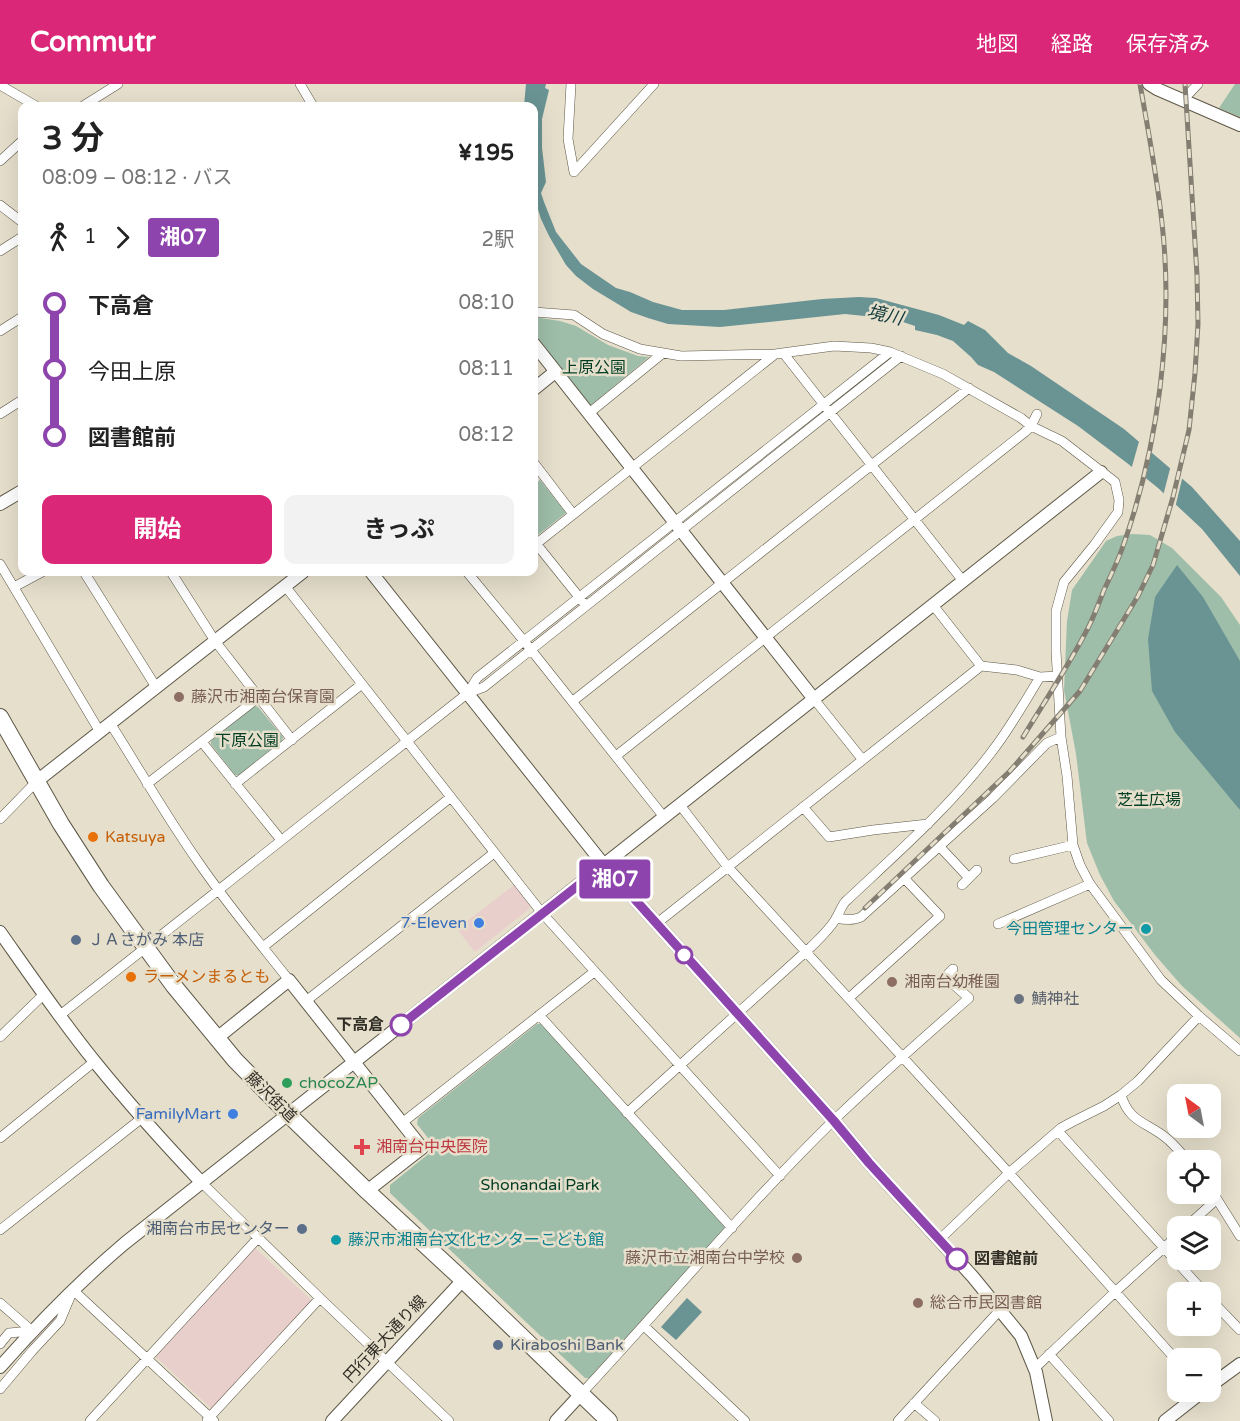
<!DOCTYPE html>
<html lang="ja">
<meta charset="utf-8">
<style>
body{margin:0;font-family:"Varela Round","Noto Sans JP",sans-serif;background:#f2f2f2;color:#222;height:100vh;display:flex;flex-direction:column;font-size:22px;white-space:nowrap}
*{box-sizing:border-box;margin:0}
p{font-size:20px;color:#767676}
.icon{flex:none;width:33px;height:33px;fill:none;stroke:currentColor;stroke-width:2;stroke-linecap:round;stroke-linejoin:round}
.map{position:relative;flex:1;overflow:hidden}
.panel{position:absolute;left:18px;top:18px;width:520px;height:474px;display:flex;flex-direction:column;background:#fff;border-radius:12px;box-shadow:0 6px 24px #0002}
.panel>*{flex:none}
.badge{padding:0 12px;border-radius:4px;font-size:21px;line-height:39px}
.needle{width:39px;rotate:328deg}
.controls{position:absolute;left:1167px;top:1000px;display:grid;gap:12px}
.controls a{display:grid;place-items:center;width:54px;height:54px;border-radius:12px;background:#fff;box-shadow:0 6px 24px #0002;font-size:30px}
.map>.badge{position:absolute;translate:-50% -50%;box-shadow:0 0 0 3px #fff}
.legs{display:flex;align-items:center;gap:9px;height:66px;padding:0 24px;font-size:20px}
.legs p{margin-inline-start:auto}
.headline{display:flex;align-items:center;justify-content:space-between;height:102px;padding:0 24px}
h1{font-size:33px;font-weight:700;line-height:45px}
.primary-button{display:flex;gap:12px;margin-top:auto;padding:12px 24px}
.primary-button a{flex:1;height:69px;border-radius:12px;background:#db2777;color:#fff;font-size:24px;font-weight:700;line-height:69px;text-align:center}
.primary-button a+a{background:#f2f2f2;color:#222}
ul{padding:0 24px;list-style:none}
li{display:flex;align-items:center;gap:21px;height:66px;font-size:22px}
li i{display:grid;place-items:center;width:9px;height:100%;margin:0 8px;background:currentColor}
li i::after{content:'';width:15px;height:15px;margin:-8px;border:4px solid;border-radius:50%;background:#fff}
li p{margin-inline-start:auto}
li:first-child i{background:linear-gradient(#0000 50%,currentColor 0)}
li:last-child i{background:linear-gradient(currentColor 50%,#0000 0)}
header{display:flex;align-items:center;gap:36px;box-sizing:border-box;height:84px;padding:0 30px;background:#db2777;color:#fff}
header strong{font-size:28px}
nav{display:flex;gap:33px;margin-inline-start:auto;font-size:21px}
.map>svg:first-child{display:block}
.commercial{fill:#e9cfcc}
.green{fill:#9ebea9}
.water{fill:#6a9394}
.pier{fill:#e6dfcc}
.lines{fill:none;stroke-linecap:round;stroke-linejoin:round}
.street-casing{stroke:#5d5746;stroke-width:10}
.secondary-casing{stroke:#5d5746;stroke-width:14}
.highway-casing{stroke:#5d5746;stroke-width:18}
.street{stroke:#fff;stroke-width:9}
.secondary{stroke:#fff;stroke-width:12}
.highway{stroke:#fff;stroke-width:16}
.rail-casing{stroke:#837e71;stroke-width:5}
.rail{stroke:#e6dfcc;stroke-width:3;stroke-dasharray:9;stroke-linecap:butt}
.line-1-casing{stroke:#fff;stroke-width:14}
.line-1{stroke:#8e44ad;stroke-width:9}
.education-dot{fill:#8d6e63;stroke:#e6dfcc;stroke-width:2}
.food-dot{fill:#e8710a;stroke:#e6dfcc;stroke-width:2}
.shop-dot{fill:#3f7fe0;stroke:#e6dfcc;stroke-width:2}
.culture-dot{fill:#0f9aa8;stroke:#e6dfcc;stroke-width:2}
.service-dot{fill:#5c6f8a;stroke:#e6dfcc;stroke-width:2}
.stop-1-dot{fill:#fff;stroke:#8e44ad;stroke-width:3}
.worship-dot{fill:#6b7280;stroke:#e6dfcc;stroke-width:2}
.leisure-dot{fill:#2e9e5b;stroke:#e6dfcc;stroke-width:2}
.health-dot{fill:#e0444e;stroke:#e6dfcc;stroke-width:2}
.labels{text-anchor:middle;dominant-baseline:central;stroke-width:5;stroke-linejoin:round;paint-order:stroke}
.park-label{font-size:16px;fill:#023e23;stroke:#e6dfcc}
.education-label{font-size:16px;fill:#785e54;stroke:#e6dfcc;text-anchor:start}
.food-label{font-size:16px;fill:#c56008;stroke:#e6dfcc;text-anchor:start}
.shop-label{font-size:16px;fill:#366cbe;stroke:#e6dfcc;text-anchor:end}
.culture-label{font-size:16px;fill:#0d838f;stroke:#e6dfcc;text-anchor:end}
.service-label{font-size:16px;fill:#4e5e75;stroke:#e6dfcc;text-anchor:start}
.worship-label{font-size:16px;fill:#5b616d;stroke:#e6dfcc;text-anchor:start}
.stop-label{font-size:16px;font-weight:bold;fill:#312e26;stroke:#e6dfcc;text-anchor:end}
.leisure-label{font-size:16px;fill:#27864d;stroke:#e6dfcc;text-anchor:start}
.street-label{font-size:16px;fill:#312e26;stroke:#e6dfcc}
.health-label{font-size:16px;fill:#be3a42;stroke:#e6dfcc;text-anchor:start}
.water-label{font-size:18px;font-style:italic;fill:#10393b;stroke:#e6dfcc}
</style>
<header>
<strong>Commutr</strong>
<nav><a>地図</a><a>経路</a><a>保存済み</a></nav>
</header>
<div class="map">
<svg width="1240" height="1337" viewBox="0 0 1240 1337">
<rect width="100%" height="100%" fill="#e6dfcc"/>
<path class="commercial" d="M514,801L530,820L529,825L475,868L457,845Z
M255,1164L311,1216L212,1325L155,1272Z"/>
<path class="green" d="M1235,0H1240V33L1219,24Z
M534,233L560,237L576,242L608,261L638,272L649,273L590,322L534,249Z
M540,396L566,429L534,454V401Z
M1133,450L1150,451L1172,464L1221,513L1240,541V954L1182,902L1155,871L1114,817L1100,791L1087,759L1076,670L1064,606L1067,537L1072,506L1106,457L1117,452Z
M254,622L258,623L283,653L282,657L239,691H235L211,660V657Z
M537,940H542L726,1143L589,1294H585L390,1109V1101L436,1064L417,1040L418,1034Z"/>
<path class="water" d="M526,0H546L545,4L549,6L542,35V64L546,98L541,109L544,118L556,148L581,180L616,204L630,208L653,218L682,226H724L822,215L859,213L876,214L939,231L964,241L968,237L985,246L1008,269L1031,282L1124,345L1192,403L1240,457V492L1202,445L1158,404L1127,379L1078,342L994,288L978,281L971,273L953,257L937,251L915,246V242L894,235L845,230L720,243L668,240L648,234L631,228L593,205L576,192L566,181L549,152L541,135L534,113V22H524Z
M1177,481L1203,513L1240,577V726L1175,648L1152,607L1148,555L1155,513Z
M687,1214L702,1228L676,1256L661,1243Z"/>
<path class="pier" d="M1140,354L1152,365L1145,398L1131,386Z
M1171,381L1183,391L1175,424L1163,412Z"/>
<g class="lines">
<g class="street-casing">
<path id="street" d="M300,0L313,22
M571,0L568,55L574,88L654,0
M0,1L36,22
M1182,17L1198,0
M83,22L118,0
M0,77L22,57
M0,121L22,138
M0,167L22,153
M534,228L574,231L603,250L640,265L681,272L775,270L834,262L871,264L890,268L943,290L1021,334L1031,342L1062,357L1110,394L1115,398L1119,416L1118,428L1095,460L1064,498L1056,527V567L1061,653L1067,692L1073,761L1080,781L1090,800L1161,896L1199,932L1240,967
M0,247L22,233
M784,270L963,497
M0,330L22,316
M588,330L663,269
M534,379L573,430
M534,457L583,518
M536,460L774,271
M0,480L100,648
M84,488L156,603
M171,488L215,557L292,656
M467,488L524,557L664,733
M285,502L542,829L780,1092
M14,503L42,488
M933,521L981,582
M468,609L484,603L901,272
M814,615L862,675
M573,617L969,304
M110,639C140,686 167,734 199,779C227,820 259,858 289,896
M202,658L281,756
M616,672L1025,348L1031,342L1037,330
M147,700L259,613
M235,700L362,600
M680,721L727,782L1009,1089L1178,1278
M803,723L829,753L873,746L928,740
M0,735L37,697
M940,763L969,794
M1014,775L1073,761
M962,801L977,786
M836,834C845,836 853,837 861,833L993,714L1047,659L1061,653
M656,840L981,582L1017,586L1040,593L1058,592
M998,840L1090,800
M263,863L451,713
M849,914L940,832L905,795
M306,917L494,769
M539,931L732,1144
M59,932L468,609L477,594L890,268
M0,953L44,910
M1121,1011C1129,1038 1146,1038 1165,1053C1174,1060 1181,1069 1188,1077
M627,1029L811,863C819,855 829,846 835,836C839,830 841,823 845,818C895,771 948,725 990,670C1009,646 1024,619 1040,593
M402,1039L594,888
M1058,1047L1205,1209
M0,1054L95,977
M202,1099L320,1214L449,1337
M1210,1104L1240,1152
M1186,1143L1217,1115
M0,1146L142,1034
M939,1156L1009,1089L1061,1044L1072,1038L1104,1022L1121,1011L1138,997L1199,932
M1210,1215L1240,1246
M0,1219L32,1247
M644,1242L745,1337
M0,1260L9,1249L32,1247
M1049,1270L1109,1337
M1035,1284L1115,1208L1178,1151
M0,1305L32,1267L60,1237L73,1206L214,1337
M581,1310C666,1219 745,1123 834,1036C878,994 923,954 969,914L945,893L953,885
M914,1319L935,1337
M207,1336L320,1214
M90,1337L258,1154
M898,1337L1000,1226"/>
</g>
<g class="secondary-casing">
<path id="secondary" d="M1149,0L1157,5L1240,41
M534,260L814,615
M534,305L555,288
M0,420L22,407
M371,488L604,781L834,1037L869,1079L973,1193L1021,1252L1036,1288L1046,1337
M37,697L303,488
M0,848C31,892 61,936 95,978C129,1020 165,1060 202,1099
M217,954L289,896L422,1064L367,1107
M0,1283C39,1239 80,1197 125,1159L1101,388
M1210,1302L1240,1280
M332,1337L463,1196
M556,1337L581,1310
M1165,1337L1202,1308"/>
</g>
<g class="highway-casing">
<path id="highway" d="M0,633L61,740L101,802L174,902L235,976L288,1030L367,1107L463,1196L609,1337"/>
</g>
<use href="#street" class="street"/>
<use href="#secondary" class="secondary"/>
<use href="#highway" class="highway"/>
<g class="rail-casing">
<path id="rail" d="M1023,653C1045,617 1069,581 1088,544C1094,532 1099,519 1104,506C1110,493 1117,479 1122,465C1158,365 1174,244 1162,139C1157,92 1148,46 1140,0
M865,824L1010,687L1080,607L1138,512L1153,481L1173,413L1189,346L1195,289L1198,240L1197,191L1185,0"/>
</g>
<use href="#rail" class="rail"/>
</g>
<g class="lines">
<g class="line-1-casing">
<path id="line-1" d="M401,941L604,781L834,1037L869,1079L957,1175"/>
</g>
<use href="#line-1" class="line-1"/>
</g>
<g class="education-dot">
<circle cx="179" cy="613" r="6"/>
<circle cx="892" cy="898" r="6"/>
<circle cx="797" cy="1174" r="6"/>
<circle cx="918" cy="1219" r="6"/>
</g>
<g class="food-dot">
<circle cx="93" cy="753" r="6"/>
<circle cx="131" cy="893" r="6"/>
</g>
<g class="shop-dot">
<circle cx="479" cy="839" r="6"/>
<circle cx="233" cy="1030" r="6"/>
</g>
<g class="culture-dot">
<circle cx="1146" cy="845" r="6"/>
<circle cx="336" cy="1156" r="6"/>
</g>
<g class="service-dot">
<circle cx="76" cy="856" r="6"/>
<circle cx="302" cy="1145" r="6"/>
<circle cx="498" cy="1261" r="6"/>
</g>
<g class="stop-1-dot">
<circle cx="684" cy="871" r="8"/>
<circle cx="401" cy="941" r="10"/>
<circle cx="957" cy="1175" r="10"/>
</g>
<circle class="worship-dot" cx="1019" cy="915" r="6"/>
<circle class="leisure-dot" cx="287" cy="999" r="6"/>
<path class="health-dot" d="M359 1054h6v6h6v6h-6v6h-6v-6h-6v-6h6z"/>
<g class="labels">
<g class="park-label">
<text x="594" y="284">上原公園</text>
<text x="247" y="657">下原公園</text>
<text x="1149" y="716">芝生広場</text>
<text x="540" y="1101">Shonandai Park</text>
</g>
<g class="education-label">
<text x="191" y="613">藤沢市湘南台保育園</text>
<text x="904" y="898">湘南台幼稚園</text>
<text x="785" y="1174" text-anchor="end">藤沢市立湘南台中学校</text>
<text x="930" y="1219">総合市民図書館</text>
</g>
<g class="food-label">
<text x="105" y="753">Katsuya</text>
<text x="143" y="893">ラーメンまるとも</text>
</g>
<g class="shop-label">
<text x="467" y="839">7-Eleven</text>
<text x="221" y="1030">FamilyMart</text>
</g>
<g class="culture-label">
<text x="1134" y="845">今田管理センター</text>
<text x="348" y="1156" text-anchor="start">藤沢市湘南台文化センターこども館</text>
</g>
<g class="service-label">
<text x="88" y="856">ＪＡさがみ 本店</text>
<text x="290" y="1145" text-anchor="end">湘南台市民センター</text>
<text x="510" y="1261">Kiraboshi Bank</text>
</g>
<g class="worship-label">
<text x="1031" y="915">鯖神社</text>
</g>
<g class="stop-label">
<text x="384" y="941">下高倉</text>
<text x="974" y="1175" text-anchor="start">図書館前</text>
</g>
<g class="leisure-label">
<text x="299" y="999">chocoZAP</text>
</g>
<g class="street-label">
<text transform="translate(271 1013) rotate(45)">藤沢街道</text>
<text transform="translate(385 1255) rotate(-47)">円行東大通り線</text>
</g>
<g class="health-label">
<text x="376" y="1063">湘南台中央医院</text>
</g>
<g class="water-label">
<text transform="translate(885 231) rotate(13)">境川</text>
</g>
</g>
</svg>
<div class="controls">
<a><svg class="needle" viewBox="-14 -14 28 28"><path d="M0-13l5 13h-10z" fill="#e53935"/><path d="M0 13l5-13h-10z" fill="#767676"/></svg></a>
<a><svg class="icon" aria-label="locate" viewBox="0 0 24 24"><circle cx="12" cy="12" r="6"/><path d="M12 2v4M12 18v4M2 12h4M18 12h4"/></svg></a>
<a><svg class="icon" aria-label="layers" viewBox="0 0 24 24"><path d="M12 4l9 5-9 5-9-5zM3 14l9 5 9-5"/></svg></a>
<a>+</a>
<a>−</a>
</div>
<b class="badge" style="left:615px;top:795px;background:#8e44ad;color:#fff">湘07</b>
<section class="panel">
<div class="headline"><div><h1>3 分</h1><p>08:09 – 08:12 · バス</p></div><b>¥195</b></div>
<div class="legs"><svg class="icon" aria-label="walk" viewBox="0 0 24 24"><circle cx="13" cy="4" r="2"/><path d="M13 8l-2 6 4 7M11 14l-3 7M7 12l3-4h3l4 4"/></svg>1<svg class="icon" aria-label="forward" viewBox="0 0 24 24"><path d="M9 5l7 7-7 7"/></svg><b class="badge" style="background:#8e44ad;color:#fff">湘07</b><p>2駅</p></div>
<ul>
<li><i style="color:#8e44ad"></i><b>下高倉</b><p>08:10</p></li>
<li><i style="color:#8e44ad"></i><span>今田上原</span><p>08:11</p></li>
<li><i style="color:#8e44ad"></i><b>図書館前</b><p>08:12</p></li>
</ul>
<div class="primary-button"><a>開始</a><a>きっぷ</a></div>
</section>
</div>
